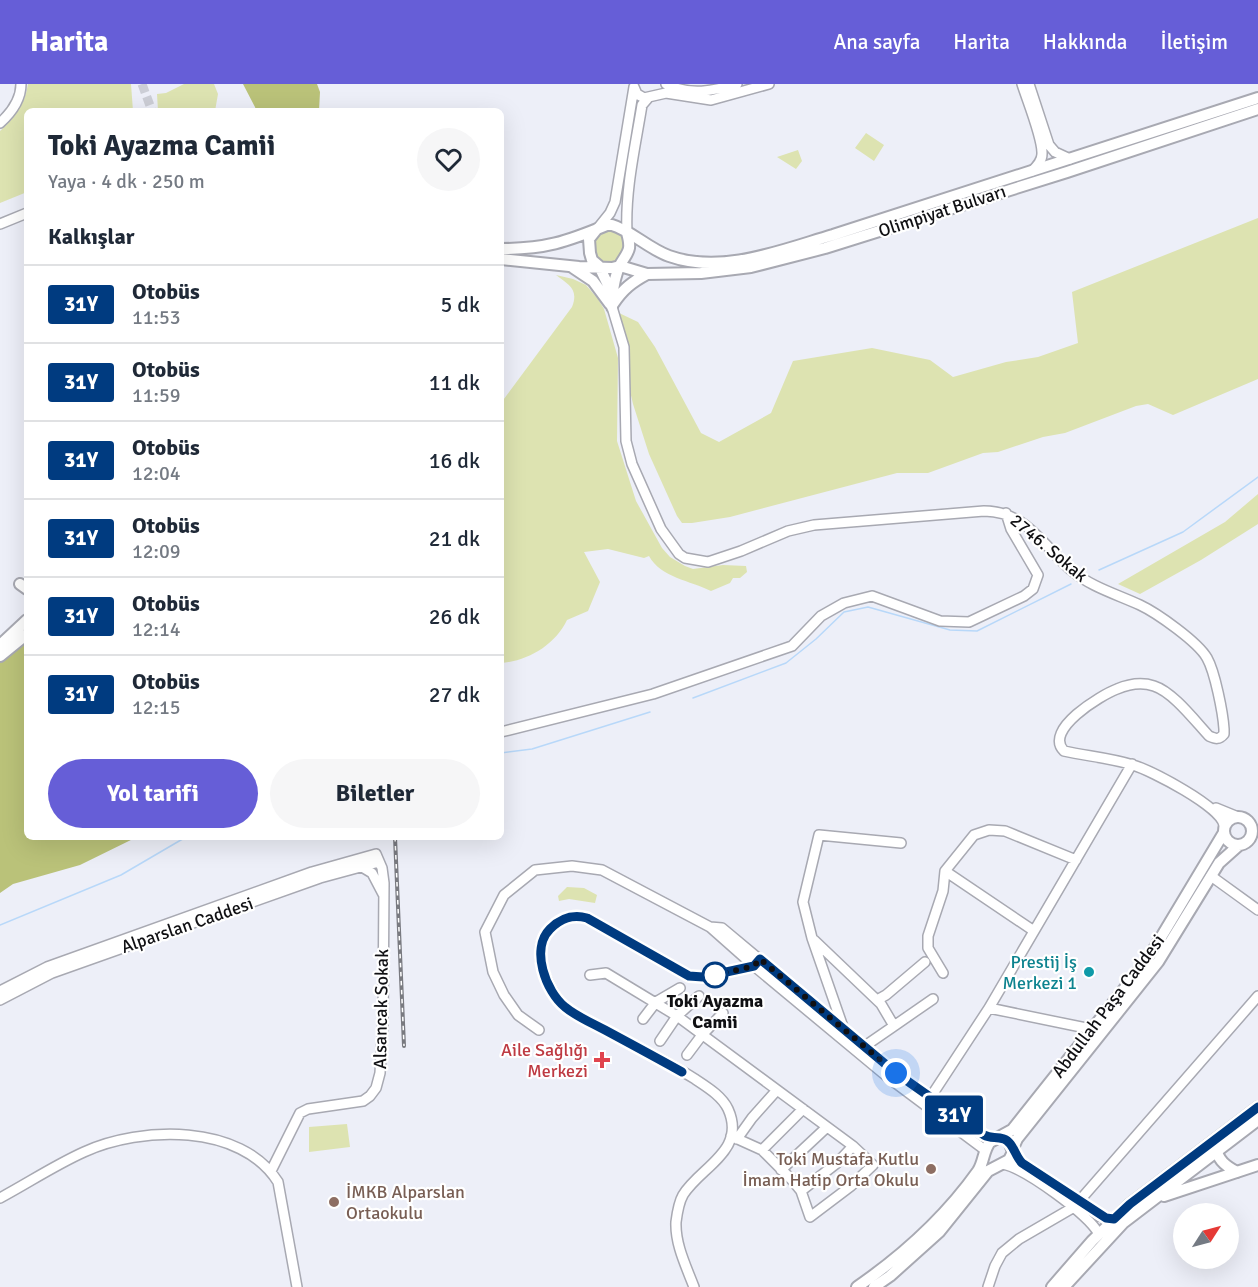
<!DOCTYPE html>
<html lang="tr">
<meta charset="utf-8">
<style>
body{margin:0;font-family:Signika,sans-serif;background:#f6f6f7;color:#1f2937;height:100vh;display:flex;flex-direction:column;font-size:22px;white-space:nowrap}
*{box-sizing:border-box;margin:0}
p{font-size:20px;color:#747a83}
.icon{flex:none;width:33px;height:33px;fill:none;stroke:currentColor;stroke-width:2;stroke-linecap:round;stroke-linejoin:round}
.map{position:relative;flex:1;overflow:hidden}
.panel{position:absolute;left:24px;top:24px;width:480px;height:732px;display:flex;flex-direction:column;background:#fff;border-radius:9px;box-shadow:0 6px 24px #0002}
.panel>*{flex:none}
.badge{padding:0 12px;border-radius:4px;font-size:21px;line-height:39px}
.needle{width:39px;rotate:54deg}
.controls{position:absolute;left:1173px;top:1119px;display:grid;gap:12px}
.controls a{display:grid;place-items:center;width:66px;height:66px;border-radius:50%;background:#fff;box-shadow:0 6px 24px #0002;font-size:30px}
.you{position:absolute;width:30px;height:30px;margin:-15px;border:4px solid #fff;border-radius:50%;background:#1a73e8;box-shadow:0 0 0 9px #1a73e833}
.map>.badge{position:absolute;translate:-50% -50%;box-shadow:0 0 0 3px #fff}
h2{padding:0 24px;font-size:22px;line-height:54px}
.round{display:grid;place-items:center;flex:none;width:63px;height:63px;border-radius:32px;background:#f6f6f7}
.headline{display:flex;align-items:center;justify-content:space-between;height:102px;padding:0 24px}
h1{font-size:28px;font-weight:700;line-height:45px}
.button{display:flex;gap:12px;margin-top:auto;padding:12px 24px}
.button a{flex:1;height:69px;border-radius:36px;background:#665ed7;color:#fff;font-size:24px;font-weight:700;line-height:69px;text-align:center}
.button a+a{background:#f6f6f7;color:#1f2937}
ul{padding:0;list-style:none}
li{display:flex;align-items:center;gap:18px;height:78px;padding:0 24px;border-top:2px solid #e0e1e3}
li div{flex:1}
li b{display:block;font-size:22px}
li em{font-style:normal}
li .badge{min-width:66px;font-weight:700;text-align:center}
header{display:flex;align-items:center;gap:36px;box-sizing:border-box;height:84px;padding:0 30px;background:#665ed7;color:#fff}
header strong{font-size:28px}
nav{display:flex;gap:33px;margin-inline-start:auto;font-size:21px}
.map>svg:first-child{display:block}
.green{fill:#dde3b1}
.forest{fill:#bac279}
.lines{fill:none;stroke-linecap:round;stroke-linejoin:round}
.stream{stroke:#b8d8f9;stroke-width:1.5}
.minor-tunnel{stroke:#ccced6;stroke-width:9;stroke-dasharray:9 4.5;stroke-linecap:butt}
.minor-casing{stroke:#a8a9b2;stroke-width:12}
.major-casing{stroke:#a8a9b2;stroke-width:14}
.minor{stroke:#fff;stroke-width:9}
.major{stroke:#fff;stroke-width:10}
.rail-casing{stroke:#797a80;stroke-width:4}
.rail{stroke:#fff;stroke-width:1.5;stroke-dasharray:4.5;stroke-linecap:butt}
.line-casing{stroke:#fff;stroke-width:14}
.line{stroke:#003b80;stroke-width:9}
.walk{stroke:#101013;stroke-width:6;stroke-dasharray:0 10.8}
.culture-dot{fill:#0f9aa8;stroke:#fff;stroke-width:2}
.stop-dot{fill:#fff;stroke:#003b80;stroke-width:3}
.health-dot{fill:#e0444e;stroke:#fff;stroke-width:2}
.education-dot{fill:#8d6e63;stroke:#fff;stroke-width:2}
.labels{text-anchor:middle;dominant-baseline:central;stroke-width:4.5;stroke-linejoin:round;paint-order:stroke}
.street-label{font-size:18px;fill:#101013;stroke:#fff}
.culture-label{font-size:18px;fill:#0d838f;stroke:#fff;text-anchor:end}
.stop-label{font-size:18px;font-weight:bold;fill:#101013;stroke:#fff}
.health-label{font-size:18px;fill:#be3a42;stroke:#fff;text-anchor:end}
.education-label{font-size:18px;fill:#785e54;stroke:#fff;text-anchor:end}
</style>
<header>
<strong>Harita</strong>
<nav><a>Ana sayfa</a><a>Harita</a><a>Hakkında</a><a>İletişim</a></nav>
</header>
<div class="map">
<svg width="1258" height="1203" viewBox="0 0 1258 1203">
<rect width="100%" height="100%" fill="#edeff8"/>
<path class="green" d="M28,0H131L133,27H27V108L0,119V47C15,34 25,20 28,0Z
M184,0H214L218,10L215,27H158L157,10L166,9Z
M866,49L884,61L874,77L855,64Z
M798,66L802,77L796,85L777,73Z
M1258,134V295L1173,331L1148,320L1136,322L1065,349L1043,353L998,368L983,369L928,389H897L730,433L692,439H682L677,432L649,370L633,320L630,307L629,262L619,229L638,238L655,263L701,349L719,358L771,329L793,277L872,264L930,276L953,293L1006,278L1038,273L1078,259L1072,208Z
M593 162a16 16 0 1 1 32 0a16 16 0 1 1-32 0Z
M556,191L573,195L586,201L598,215L604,225L618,274L617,357L636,417L662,464L670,473L685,482L693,485L723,481L746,482L747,488L740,494H733L730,499L711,507C691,497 660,493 649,472L644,474L608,465L584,468L600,498L588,527L567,536C555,561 528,577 501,579V319L572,223C579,205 569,201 556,191Z
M1258,410V440L1201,476L1140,510L1118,500L1225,438Z
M567,803L584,804L597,811L595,819L569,815L559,817L558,812Z
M347,1040L350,1063L309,1068V1043Z"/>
<path class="forest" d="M243,0H317L320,8L319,27H257Z
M27,557V753H137L80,781L13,800L0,809V578Z"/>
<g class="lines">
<path class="stream" d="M1099,486L1183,448L1258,393
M693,614L786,579L816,555L844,528L868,523L950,546L977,547L1071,500
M501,669L532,665L650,628
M0,841L121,791L186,753"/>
<path class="minor-tunnel" d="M142,0L152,27"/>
<g class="minor-casing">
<path id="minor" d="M666,0C690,12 713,7 737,0
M1022,0C1027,16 1043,55 1042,70C1042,77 1037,82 1032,87
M1029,0L1049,61L1055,68L1070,75
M634,3L637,10L644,14L666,9L711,16L769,0
M0,39C11,29 21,16 21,0
M0,140L27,129
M598,144L610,129L615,118L634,3
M627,149C625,106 635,64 642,21L648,14
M612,223L624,263L626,357L632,380L661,445L679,470L685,474L708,478L741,467L788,447L814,441L984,427C1025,427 1042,460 1071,486C1091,503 1116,510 1140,521C1157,529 1198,558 1207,574C1215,588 1223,629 1224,645V650C1219,656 1216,655 1209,652C1195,637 1173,608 1154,602C1142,598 1129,600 1117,605C1101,611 1043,646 1064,667C1086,672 1111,674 1133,681C1152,687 1220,722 1224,741
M501,648L653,610L792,562L821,532L844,519L872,512L940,537L969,538L1024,512L1033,505L1038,491L1011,445L1006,429
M1216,724L1238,733
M362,783L372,789L383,810
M945,787L1034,847
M1211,792L1258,826
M710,843L722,844L896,989L984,1051L995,1055
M814,856L881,920L894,942L865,962
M943,889L928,864V852L943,807L945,787L974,751L989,746L1005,747L1076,776
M590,891L606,889L677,932L853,1062L873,1081L851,1102L810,1133L801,1107L792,1096L762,1066L731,1052
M0,907L47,883L312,788L376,770L382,784L384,799L383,938L380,989L376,1004L370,1012L363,1017L308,1025L300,1029L271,1087
M0,916L52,889L320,794L379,778
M877,916L886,911L925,878
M989,924L1091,945
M643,935L656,918L680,904
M894,942L933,915
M843,943L812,854L803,818L819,751L901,759
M539,946L518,931L504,911L493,888L485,848L504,811L535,786L572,782L602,786L710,843L754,882L890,995L985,1066
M660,957L677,932L699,912
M687,971L702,951L723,929
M930,1014L989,924L1132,680
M737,1055L752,1034L777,1006
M762,1066L803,1025
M1013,1068L1022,1079L1099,1132L1114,1135
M1003,1080C1026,1085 1088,1130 1099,1150
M781,1086L827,1043
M801,1107L837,1079L853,1062
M0,1114C28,1099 55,1081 84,1068C141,1042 241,1039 278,1098L297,1203
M694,1203C686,1182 675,1160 676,1138C677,1130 679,1118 683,1111C700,1083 747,1067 728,1025C722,1012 707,1003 695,995C666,977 634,961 603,945C590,938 571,931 561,919C552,909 546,895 542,883C538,869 540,855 550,845C561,834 572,830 587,834L689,892L703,893L754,882L760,875
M988,1203L995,1182L1002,1169L1019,1155L1074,1123L1258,912"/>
</g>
<g class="major-casing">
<path id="major" d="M597,145L589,155L590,169L592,176L599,182L609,203L612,223
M501,165C545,165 566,158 607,141H612C630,146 649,165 669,172C722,191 782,166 833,151L1258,14
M501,175L579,183L612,184L620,182L647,190L701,189L751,183L825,164L1067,88L1258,25
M572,183L593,197L610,220
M613,210C613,202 616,189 620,181C628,167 632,167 627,149
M613,220C623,205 632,198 647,190
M20,500L27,505
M0,561L27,536
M0,572L27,550
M1224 747a14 14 0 1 1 28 0a14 14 0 1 1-28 0Z
M1013,1064L1017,1055L1158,878L1219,779L1238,762
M1217,1065C1217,1076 1227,1083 1237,1088
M1164,1112L1258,1081
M857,1203C902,1172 946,1132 978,1087C984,1078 983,1067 990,1058L1012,1046L1148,875L1223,750
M874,1203L890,1192L939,1148L988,1087L1009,1076L1013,1068L1010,1060
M1052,1203L1092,1157L1130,1120L1258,1023
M1064,1203L1123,1139L1258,1036"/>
</g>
<use href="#minor" class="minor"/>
<use href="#major" class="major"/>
<g class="rail-casing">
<path id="rail" d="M395,753L404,962"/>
</g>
<use href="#rail" class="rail"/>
</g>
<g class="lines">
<g class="line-casing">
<path id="line" d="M682,988C657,974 631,960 605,946C592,939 577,933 565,923C546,908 530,865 550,845C561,834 572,830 587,834L689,892L703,893L754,882L760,875L896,989L984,1051C991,1055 996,1052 1004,1055C1013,1058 1015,1072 1022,1079L1106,1134L1114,1135L1130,1120L1258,1023"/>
</g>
<use href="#line" class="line"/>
<path class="walk" d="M715,891L754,882L760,875L896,989"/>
</g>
<circle class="culture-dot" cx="1089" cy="888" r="6"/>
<circle class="stop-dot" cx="715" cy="891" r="12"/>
<path class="health-dot" d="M599 967h6v6h6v6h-6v6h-6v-6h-6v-6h6z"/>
<g class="education-dot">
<circle cx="931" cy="1085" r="6"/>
<circle cx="334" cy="1118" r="6"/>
</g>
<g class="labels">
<g class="street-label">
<text transform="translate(942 127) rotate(-18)">Olimpiyat Bulvarı</text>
<text transform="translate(1049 464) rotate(40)">2746. Sokak</text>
<text transform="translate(187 841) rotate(-19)">Alparslan Caddesi</text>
<text transform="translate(1108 922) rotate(-53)">Abdullah Paşa Caddesi</text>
<text transform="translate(381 925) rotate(-89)">Alsancak Sokak</text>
</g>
<g class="culture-label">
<text x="1077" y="878">Prestij İş<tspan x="1077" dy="21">Merkezi 1</tspan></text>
</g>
<g class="stop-label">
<text x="715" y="917">Toki Ayazma<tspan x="715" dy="21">Camii</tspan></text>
</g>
<g class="health-label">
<text x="588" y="966">Aile Sağlığı<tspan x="588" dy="21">Merkezi</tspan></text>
</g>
<g class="education-label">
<text x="919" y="1075">Toki Mustafa Kutlu<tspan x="919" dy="21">İmam Hatip Orta Okulu</tspan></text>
<text x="346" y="1108" text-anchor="start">İMKB Alparslan<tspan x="346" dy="21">Ortaokulu</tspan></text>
</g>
</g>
</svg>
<div class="controls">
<a><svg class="needle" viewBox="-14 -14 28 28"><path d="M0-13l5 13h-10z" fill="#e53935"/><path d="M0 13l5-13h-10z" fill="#747a83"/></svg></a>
</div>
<div class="you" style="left:896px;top:989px"></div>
<b class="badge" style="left:954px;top:1031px;background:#003b80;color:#fff">31Y</b>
<section class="panel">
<div class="headline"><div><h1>Toki Ayazma Camii</h1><p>Yaya · 4 dk · 250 m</p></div><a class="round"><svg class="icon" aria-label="heart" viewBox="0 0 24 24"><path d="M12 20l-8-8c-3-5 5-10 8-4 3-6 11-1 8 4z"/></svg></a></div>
<h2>Kalkışlar</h2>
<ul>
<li><span class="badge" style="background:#003b80;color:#fff">31Y</span><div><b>Otobüs</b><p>11:53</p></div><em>5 dk</em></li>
<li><span class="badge" style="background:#003b80;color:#fff">31Y</span><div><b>Otobüs</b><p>11:59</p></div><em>11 dk</em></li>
<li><span class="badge" style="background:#003b80;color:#fff">31Y</span><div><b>Otobüs</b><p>12:04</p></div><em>16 dk</em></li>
<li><span class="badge" style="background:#003b80;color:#fff">31Y</span><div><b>Otobüs</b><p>12:09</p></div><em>21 dk</em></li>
<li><span class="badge" style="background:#003b80;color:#fff">31Y</span><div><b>Otobüs</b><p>12:14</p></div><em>26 dk</em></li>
<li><span class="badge" style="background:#003b80;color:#fff">31Y</span><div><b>Otobüs</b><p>12:15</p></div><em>27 dk</em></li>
</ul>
<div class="button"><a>Yol tarifi</a><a>Biletler</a></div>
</section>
</div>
